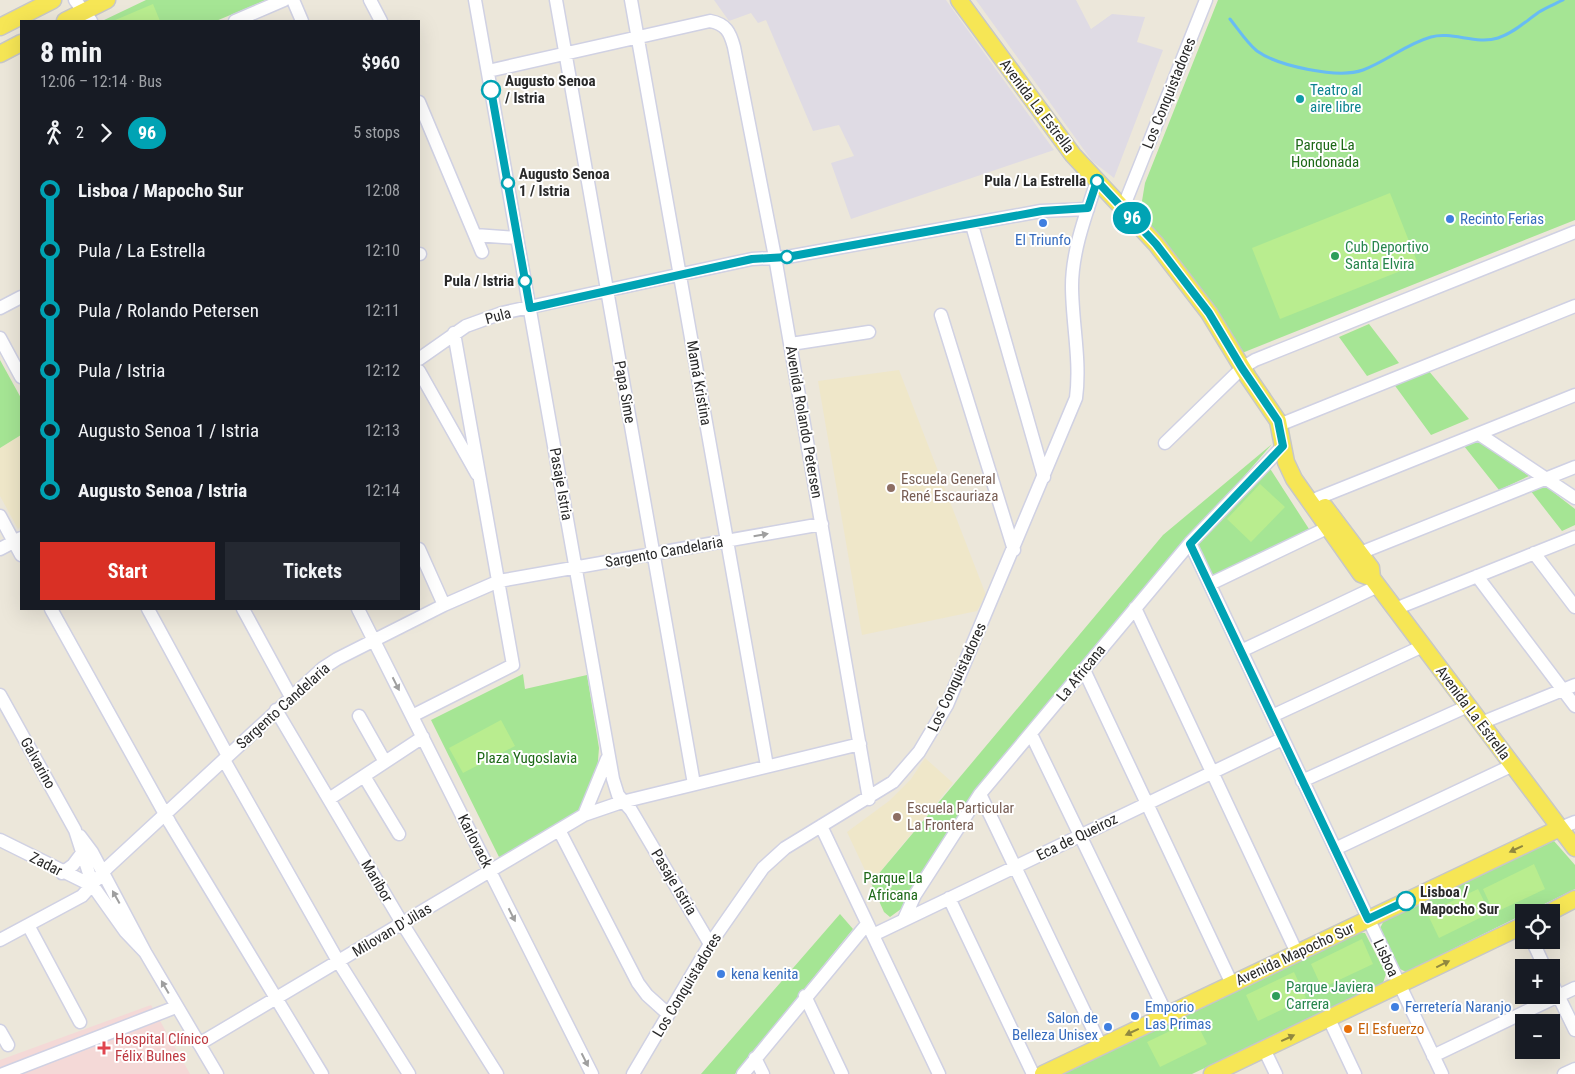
<!DOCTYPE html>
<meta charset="utf-8">
<style>
body{margin:0;font-family:"Roboto Condensed",sans-serif;background:#242831;color:#f1f3f6;height:100vh;display:flex;flex-direction:column;font-size:19px;white-space:nowrap}
*{box-sizing:border-box;margin:0}
p{font-size:16px;color:#9ea1a6}
.icon{flex:none;width:28px;height:28px;fill:none;stroke:currentColor;stroke-width:2;stroke-linecap:round;stroke-linejoin:round}
.map{position:relative;flex:1;overflow:hidden}
.drawer{position:absolute;left:20px;top:20px;width:400px;height:590px;display:flex;flex-direction:column;background:#171b24;border-radius:0px;box-shadow:0 5px 20px #0002}
.drawer>*{flex:none}
.badge{padding:0 10px;border-radius:16px;font-size:18px;line-height:32px}
.controls{position:absolute;left:1515px;top:904px;display:grid;gap:10px}
.controls a{display:grid;place-items:center;width:45px;height:45px;border-radius:0px;background:#171b24;box-shadow:0 5px 20px #0002;font-size:25px}
.map>.badge{position:absolute;translate:-50% -50%;box-shadow:0 0 0 2px #fff}
.legs{display:flex;align-items:center;gap:8px;height:55px;padding:0 20px;font-size:16px}
.legs p{margin-inline-start:auto}
.headline{display:flex;align-items:center;justify-content:space-between;height:85px;padding:0 20px}
h1{font-size:28px;font-weight:700;line-height:38px}
.button{display:flex;gap:10px;margin-top:auto;padding:10px 20px}
.button a{flex:1;height:58px;border-radius:0px;background:#d93025;color:#fff;font-size:20px;font-weight:700;line-height:58px;text-align:center}
.button a+a{background:#242831;color:#f1f3f6}
ul{padding:0 20px;list-style:none}
li{display:flex;align-items:center;gap:18px;height:60px;font-size:19px}
li i{display:grid;place-items:center;width:8px;height:100%;margin:0 6px;background:currentColor}
li i::after{content:'';width:12px;height:12px;margin:-6px;border:4px solid;border-radius:50%;background:#171b24}
li p{margin-inline-start:auto}
li:first-child i{background:linear-gradient(#0000 50%,currentColor 0)}
li:last-child i{background:linear-gradient(currentColor 50%,#0000 0)}
.map>svg:first-child{display:block}
.industrial{fill:#dfdbe4}
.education{fill:#efe7c9}
.medical{fill:#f4d9d7}
.green{fill:#a5e594}
.pitch{fill:#b9ed8f}
.lines{fill:none;stroke-linecap:round;stroke-linejoin:round}
.stream{stroke:#68bcf3;stroke-width:3}
.minor-casing{stroke:#d0d1e3;stroke-width:15}
.major-casing{stroke:#c7c7c7;stroke-width:19}
.minor{stroke:#fff;stroke-width:12}
.major{stroke:#f6e655;stroke-width:16}
.oneway{fill:#9f9f9f}
.oneway2{fill:#90883f}
.line-1-casing{stroke:#fff;stroke-width:11}
.line-1{stroke:#00a3b4;stroke-width:8}
.stop-1-dot{fill:#fff;stroke:#00a3b4;stroke-width:2.5}
.culture-dot{fill:#0f9aa8;stroke:#fff;stroke-width:2}
.shop-dot{fill:#3f7fe0;stroke:#fff;stroke-width:2}
.leisure-dot{fill:#2e9e5b;stroke:#fff;stroke-width:2}
.education-dot{fill:#8d6e63;stroke:#fff;stroke-width:2}
.food-dot{fill:#e8710a;stroke:#fff;stroke-width:2}
.health-dot{fill:#e0444e;stroke:#fff;stroke-width:2}
.labels{text-anchor:middle;dominant-baseline:central;stroke-width:4;stroke-linejoin:round;paint-order:stroke}
.stop-label{font-size:15px;font-weight:bold;fill:#292929;stroke:#fff;text-anchor:start}
.culture-label{font-size:15px;fill:#0d838f;stroke:#fff;text-anchor:start}
.street-label{font-size:15px;fill:#292929;stroke:#fff}
.park-label{font-size:15px;fill:#1d6917;stroke:#fff}
.shop-label{font-size:15px;fill:#366cbe;stroke:#fff;text-anchor:start}
.leisure-label{font-size:15px;fill:#27864d;stroke:#fff;text-anchor:start}
.education-label{font-size:15px;fill:#785e54;stroke:#fff;text-anchor:start}
.food-label{font-size:15px;fill:#c56008;stroke:#fff;text-anchor:start}
.health-label{font-size:15px;fill:#be3a42;stroke:#fff;text-anchor:start}
</style>
<div class="map">
<svg width="1575" height="1074" viewBox="0 0 1575 1074">
<rect width="100%" height="100%" fill="#ece7da"/>
<path class="industrial" d="M714,0H946L1054,150L851,219L831,163L854,156L839,125L813,131L766,20L758,23L751,13L729,21Z
M976,0H1076L1091,29L1112,14L1145,17L1137,42L1163,50L1114,178L1092,161Z"/>
<path class="education" d="M899,370L986,595L977,611L862,635L818,381Z
M21,435V526L18,529L0,496V448Z
M925,758L953,783L871,883L847,832L889,801L911,779Z"/>
<path class="medical" d="M151,1005L190,1074H0V1060Z"/>
<path class="green" d="M146,0H266L216,21H102Z
M1218,0H1575V220L1242,353L1144,220L1141,207L1145,183Z
M1369,324L1399,363L1367,376L1339,337Z
M0,360L21,398V435L0,448Z
M1428,370L1469,419L1431,435L1393,383Z
M1479,440L1529,476L1499,490L1464,446Z
M1272,444L1029,725L973,796L901,909L890,917L884,912L871,883L1163,535Z
M1269,467L1309,529L1213,577L1196,546Z
M1544,485L1575,509V525L1562,531L1530,490Z
M523,674L525,689L587,675L599,748L597,773L579,810L500,859L431,720Z
M1554,841L1575,865V889L1406,972L1398,968L1380,928L1386,917Z
M840,914L853,929L735,1074H701Z
M1354,932L1365,933L1386,974L1383,983L1192,1074H1058Z"/>
<path class="pitch" d="M153,4L160,21H113Z
M1390,193L1418,264L1280,319L1252,248Z
M1260,484L1285,507L1251,542L1227,519Z
M501,720L515,746L463,773L449,748Z
M1534,864L1545,889L1494,913L1483,889Z
M1478,889L1490,913L1439,938L1427,913Z
M1362,939L1373,964L1322,988L1311,964Z
M1294,972L1306,998L1258,1021L1246,995Z
M1195,1019L1207,1044L1160,1067L1147,1042Z"/>
<g class="lines">
<path class="stream" d="M1230,19C1238,29 1247,43 1257,51C1278,66 1338,79 1363,70C1387,61 1406,44 1431,37C1452,31 1476,45 1498,38C1514,33 1526,21 1539,12C1547,7 1555,4 1563,0"/>
<g class="minor-casing">
<path id="minor" d="M75,0L91,21
M293,0L302,21
M370,0L381,21
M475,0L613,779L618,795L631,810L710,944
M556,0L694,784
M631,0L767,766
M235,21L284,0
M488,71L710,21C726,24 730,32 734,47L775,257L869,799
M419,102L482,252
M1123,208L1206,0
M972,225L1044,477
M475,235L517,238
M419,254H420
M0,308L21,297
M941,315L1014,550
M0,338L21,377
M791,344L869,332
M419,359L466,326L502,313L752,259L787,257L1041,211L1088,209
M419,371L477,474
M1279,425L1575,306
M1479,434L1575,498
M1165,443L1242,368L1255,360L1575,232
M1318,498L1575,395
M0,516L21,555
M1190,543L1442,1074
M0,549L21,538
M419,549L444,605
M1360,553L1575,467
M1534,553L1575,607
M1477,576L1575,706
M1210,584L1327,528
M1135,608L1297,953
M51,609L170,823L322,1074
M148,609L228,756
M243,609L291,697
M358,609L592,1074
M1395,609L1575,537
M1241,651L1378,586
M1084,670L1232,984
M0,695L75,830L93,886L125,931L145,952
M276,710L402,923L497,1074
M359,716L385,762
M412,716L513,665L454,333
M1272,716L1423,646
M1481,723L1575,685
M1031,734L1167,1015
M224,760L338,961L409,1074
M364,776L399,834
M1302,781L1468,706
M980,794L1101,1046
M329,799L423,737
M584,815L607,759
M821,826L939,1074
M1560,828L1575,822
M559,830L638,983L647,995L668,1014
M80,836L92,852L145,952L217,1074
M0,840L93,886
M1335,849L1513,765
M62,873L73,865L82,853
M949,898L1033,1074
M904,919L915,895L980,794L1190,543L1283,446
M28,925L80,1022
M873,935L1282,739
M0,940L82,896L108,867L323,668L337,659L444,605L499,581L822,524
M1532,940L1545,968
M1551,981L1575,1030
M805,996L842,1074
M1329,1019L1355,1074
M0,1031L8,1045
M199,1044L584,815L622,802L860,744
M1264,1049L1276,1074
M1433,1056L1575,988
M755,1058L763,1074
M3,1074L176,1007
M633,1074L710,944L763,868L785,848L893,782L919,752L947,705L1076,398C1081,360 1072,323 1072,286C1072,251 1086,214 1097,181
M743,1074L867,924
M1564,1074L1575,1069"/>
</g>
<g class="major-casing">
<path id="major" d="M959,0L1073,155L1156,244L1209,313L1248,377L1278,421L1286,462L1294,479L1361,574L1372,578
M65,21L107,0
M0,27L53,0
M0,54L21,43
M1325,507L1371,568L1372,578L1575,848
M1550,912L1575,899
M1043,1074L1560,828
M1212,1074L1524,925"/>
</g>
<use href="#minor" class="minor"/>
<use href="#major" class="major"/>
</g>
<defs><path id="oneway-solid" d="M-6-.8H1V-3.2L6.5 0L1 3.2V.8H-6Z" transform="scale(1.25)"/></defs>
<g class="oneway">
<use href="#oneway-solid" transform="translate(761 535) rotate(-10)"/>
<use href="#oneway-solid" transform="translate(396 684) rotate(63)"/>
<use href="#oneway-solid" transform="translate(116 897) rotate(-119)"/>
<use href="#oneway-solid" transform="translate(512 915) rotate(63)"/>
<use href="#oneway-solid" transform="translate(165 987) rotate(-120)"/>
<use href="#oneway-solid" transform="translate(585 1060) rotate(63)"/>
</g>
<g class="oneway2">
<use href="#oneway-solid" transform="translate(1516 849) rotate(155)"/>
<use href="#oneway-solid" transform="translate(1443 964) rotate(-26)"/>
<use href="#oneway-solid" transform="translate(1132 1032) rotate(155)"/>
<use href="#oneway-solid" transform="translate(1288 1038) rotate(-25)"/>
</g>
<g class="lines">
<g class="line-1-casing">
<path id="line-1" d="M491,90L530,308L752,259L787,257L1042,211L1088,208L1097,181L1156,244L1209,313L1242,368L1278,421L1283,446L1190,544L1368,919L1406,901"/>
</g>
<use href="#line-1" class="line-1"/>
</g>
<g class="stop-1-dot">
<circle cx="491" cy="90" r="9"/>
<circle cx="1097" cy="181" r="6"/>
<circle cx="508" cy="183" r="6"/>
<circle cx="787" cy="257" r="6"/>
<circle cx="525" cy="281" r="6"/>
<circle cx="1406" cy="901" r="9"/>
</g>
<circle class="culture-dot" cx="1300" cy="99" r="5"/>
<g class="shop-dot">
<circle cx="1450" cy="219" r="5"/>
<circle cx="1043" cy="223" r="5"/>
<circle cx="721" cy="974" r="5"/>
<circle cx="1395" cy="1007" r="5"/>
<circle cx="1135" cy="1016" r="5"/>
<circle cx="1108" cy="1027" r="5"/>
</g>
<g class="leisure-dot">
<circle cx="1335" cy="256" r="5"/>
<circle cx="1276" cy="996" r="5"/>
</g>
<g class="education-dot">
<circle cx="891" cy="488" r="5"/>
<circle cx="897" cy="817" r="5"/>
</g>
<circle class="food-dot" cx="1348" cy="1029" r="5"/>
<path class="health-dot" d="M101.5 1040.5h5v5h5v5h-5v5h-5v-5h-5v-5h5z"/>
<g class="labels">
<g class="stop-label">
<text x="505" y="81">Augusto Senoa<tspan x="505" dy="17">/ Istria</tspan></text>
<text x="519" y="174">Augusto Senoa<tspan x="519" dy="17">1 / Istria</tspan></text>
<text x="1086" y="181" text-anchor="end">Pula / La Estrella</text>
<text x="514" y="281" text-anchor="end">Pula / Istria</text>
<text x="1420" y="892">Lisboa /<tspan x="1420" dy="17">Mapocho Sur</tspan></text>
</g>
<g class="culture-label">
<text x="1310" y="90">Teatro al<tspan x="1310" dy="17">aire libre</tspan></text>
</g>
<g class="street-label">
<text transform="translate(1169 93) rotate(-68)">Los Conquistadores</text>
<text transform="translate(1037 106) rotate(53)">Avenida La Estrella</text>
<text transform="translate(498 316) rotate(-15)">Pula</text>
<text transform="translate(699 383) rotate(80)">Mamá Kristina</text>
<text transform="translate(625 392) rotate(80)">Papa Sime</text>
<text transform="translate(804 422) rotate(80)">Avenida Rolando Petersen</text>
<text transform="translate(561 484) rotate(80)">Pasaje Istria</text>
<text transform="translate(664 552) rotate(-10)">Sargento Candelaria</text>
<text transform="translate(1081 673) rotate(-51)">La Africana</text>
<text transform="translate(957 677) rotate(-65)">Los Conquistadores</text>
<text transform="translate(283 706) rotate(-42)">Sargento Candelaria</text>
<text transform="translate(1473 713) rotate(53)">Avenida La Estrella</text>
<text transform="translate(38 763) rotate(61)">Galvarino</text>
<text transform="translate(1077 837) rotate(-26)">Eca de Queiroz</text>
<text transform="translate(475 841) rotate(63)">Karlovack</text>
<text transform="translate(46 864) rotate(27)">Zadar</text>
<text transform="translate(377 881) rotate(59)">Maribor</text>
<text transform="translate(674 882) rotate(59)">Pasaje Istria</text>
<text transform="translate(392 930) rotate(-31)">Milovan D'Jilas</text>
<text transform="translate(1295 954) rotate(-25)">Avenida Mapocho Sur</text>
<text transform="translate(1386 958) rotate(65)">Lisboa</text>
<text transform="translate(687 985) rotate(-59)">Los Conquistadores</text>
</g>
<g class="park-label">
<text x="1325" y="145">Parque La<tspan x="1325" dy="17">Hondonada</tspan></text>
<text x="527" y="758">Plaza Yugoslavia</text>
<text x="893" y="878">Parque La<tspan x="893" dy="17">Africana</tspan></text>
</g>
<g class="shop-label">
<text x="1460" y="219">Recinto Ferias</text>
<text x="1043" y="240" text-anchor="middle">El Triunfo</text>
<text x="731" y="974">kena kenita</text>
<text x="1145" y="1007">Emporio<tspan x="1145" dy="17">Las Primas</tspan></text>
<text x="1405" y="1007">Ferretería Naranjo</text>
<text x="1098" y="1018" text-anchor="end">Salon de<tspan x="1098" dy="17">Belleza Unisex</tspan></text>
</g>
<g class="leisure-label">
<text x="1345" y="247">Cub Deportivo<tspan x="1345" dy="17">Santa Elvira</tspan></text>
<text x="1286" y="987">Parque Javiera<tspan x="1286" dy="17">Carrera</tspan></text>
</g>
<g class="education-label">
<text x="901" y="479">Escuela General<tspan x="901" dy="17">René Escauriaza</tspan></text>
<text x="907" y="808">Escuela Particular<tspan x="907" dy="17">La Frontera</tspan></text>
</g>
<g class="food-label">
<text x="1358" y="1029">El Esfuerzo</text>
</g>
<g class="health-label">
<text x="115" y="1039">Hospital Clínico<tspan x="115" dy="17">Félix Bulnes</tspan></text>
</g>
</g>
</svg>
<div class="controls">
<a><svg class="icon" aria-label="locate" viewBox="0 0 24 24"><circle cx="12" cy="12" r="6"/><path d="M12 2v4M12 18v4M2 12h4M18 12h4"/></svg></a>
<a>+</a>
<a>−</a>
</div>
<b class="badge" style="left:1132px;top:218px;background:#00a3b4;color:#fff">96</b>
<section class="drawer">
<div class="headline"><div><h1>8 min</h1><p>12:06 – 12:14 · Bus</p></div><b>$960</b></div>
<div class="legs"><svg class="icon" aria-label="walk" viewBox="0 0 24 24"><circle cx="13" cy="4" r="2"/><path d="M13 8l-2 6 4 7M11 14l-3 7M7 12l3-4h3l4 4"/></svg>2<svg class="icon" aria-label="forward" viewBox="0 0 24 24"><path d="M9 5l7 7-7 7"/></svg><b class="badge" style="background:#00a3b4;color:#fff">96</b><p>5 stops</p></div>
<ul>
<li><i style="color:#00a3b4"></i><b>Lisboa / Mapocho Sur</b><p>12:08</p></li>
<li><i style="color:#00a3b4"></i><span>Pula / La Estrella</span><p>12:10</p></li>
<li><i style="color:#00a3b4"></i><span>Pula / Rolando Petersen</span><p>12:11</p></li>
<li><i style="color:#00a3b4"></i><span>Pula / Istria</span><p>12:12</p></li>
<li><i style="color:#00a3b4"></i><span>Augusto Senoa 1 / Istria</span><p>12:13</p></li>
<li><i style="color:#00a3b4"></i><b>Augusto Senoa / Istria</b><p>12:14</p></li>
</ul>
<div class="button"><a>Start</a><a>Tickets</a></div>
</section>
</div>
